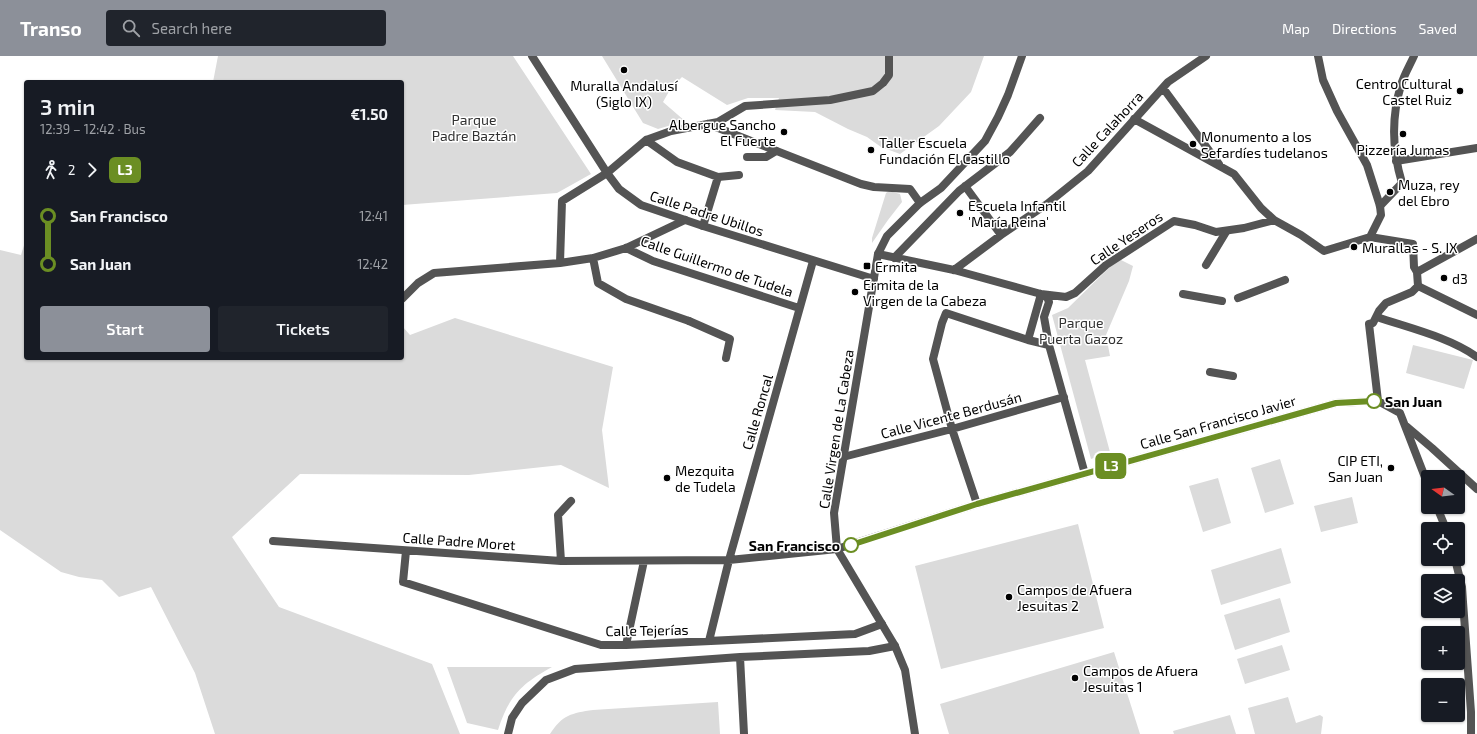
<!DOCTYPE html>
<meta charset="utf-8">
<style>
body{margin:0;font-family:"Exo 2",sans-serif;background:#20242c;color:#f1f3f6;height:100vh;display:flex;flex-direction:column;font-size:15px;white-space:nowrap}
*{box-sizing:border-box;margin:0}
p{font-size:13px;color:#9ea1a6}
.icon{flex:none;width:22px;height:22px;fill:none;stroke:currentColor;stroke-width:2;stroke-linecap:round;stroke-linejoin:round}
.map{position:relative;flex:1;overflow:hidden}
.side{position:absolute;left:24px;top:24px;width:380px;height:280px;display:flex;flex-direction:column;background:#171b24;border-radius:4px;box-shadow:0 1px 3px #0004}
.side>*{flex:none}
.badge{padding:0 8px;border-radius:6px;font-size:14px;line-height:26px}
.needle{width:26px;rotate:284deg}
.controls{position:absolute;left:1421px;top:414px;display:grid;gap:8px}
.controls a{display:grid;place-items:center;width:44px;height:44px;border-radius:4px;background:#171b24;box-shadow:0 1px 3px #0004;font-size:20px}
.map>.badge{position:absolute;translate:-50% -50%;box-shadow:0 0 0 2px #fff}
.legs{display:flex;align-items:center;gap:6px;height:44px;padding:0 16px;font-size:13px}
.legs p{margin-inline-start:auto}
.head{display:flex;align-items:center;justify-content:space-between;height:68px;padding:0 16px}
h1{font-size:22px;font-weight:600;line-height:30px}
.primary-button{display:flex;gap:8px;margin-top:auto;padding:8px 16px}
.primary-button a{flex:1;height:46px;border-radius:4px;background:#8c9099;color:#fff;font-size:16px;font-weight:600;line-height:46px;text-align:center}
.primary-button a+a{background:#20242c;color:#f1f3f6}
ul{padding:0 16px;list-style:none}
li{display:flex;align-items:center;gap:14px;height:48px;font-size:15px}
li i{display:grid;place-items:center;width:6px;height:100%;margin:0 5px;background:currentColor}
li i::after{content:'';width:10px;height:10px;margin:-5px;border:3px solid;border-radius:50%;background:#171b24}
li p{margin-inline-start:auto}
li:first-child i{background:linear-gradient(#0000 50%,currentColor 0)}
li:last-child i{background:linear-gradient(currentColor 50%,#0000 0)}
header{display:flex;align-items:center;gap:24px;box-sizing:border-box;height:56px;padding:0 20px;background:#8c9099;color:#fff}
header strong{font-size:19px}
nav{display:flex;gap:22px;margin-inline-start:auto;font-size:14px}
.search{width:280px;height:36px;background:#20242c;display:flex;align-items:center;gap:10px;box-sizing:border-box;padding:0 14px;border-radius:4px;color:#9ea1a6;font-size:15px}
.map>svg:first-child{display:block}
.green{fill:#dbdbdb}
.lines{fill:none;stroke-linecap:round;stroke-linejoin:round}
.pedestrian{stroke:#545454;stroke-width:8}
.minor{stroke:#545454;stroke-width:8}
.tertiary{stroke:#545454;stroke-width:8}
.line-1-casing{stroke:#fff;stroke-width:9}
.line-1{stroke:#6b8e23;stroke-width:6}
.poi-dot{fill:#000;stroke:#fff;stroke-width:1.5}
.stop-1-dot{fill:#fff;stroke:#6b8e23;stroke-width:2}
.labels{text-anchor:middle;dominant-baseline:central;stroke-width:3;stroke-linejoin:round;paint-order:stroke}
.poi-label{font-size:14px;fill:#000;stroke:#fff;text-anchor:start}
.park-label{font-size:14px;fill:#323232;stroke:#fff}
.street-label{font-size:14px;fill:#000;stroke:#fff}
.stop-label{font-size:14px;font-weight:bold;fill:#000;stroke:#fff;text-anchor:start}
</style>
<header>
<strong>Transo</strong>
<div class="search"><svg class="icon" aria-label="search" viewBox="0 0 24 24"><circle cx="10" cy="10" r="6"/><path d="M15 15l6 6"/></svg>Search here</div>
<nav><a>Map</a><a>Directions</a><a>Saved</a></nav>
</header>
<div class="map">
<svg width="1477" height="678" viewBox="0 0 1477 678">
<rect width="100%" height="100%" fill="#fff"/>
<path class="green" d="M218,0H513L591,118L557,137L402,149V26H213Z
M602,0H984L971,36L939,70L900,98L881,91L867,81L848,73L815,56L775,54L779,42H748L727,49L682,21L671,32L663,46L685,65L658,73L643,67Z
M889,135L900,138L902,146L888,164L872,187V182L886,137Z
M26,183V302H402V270L410,279L455,262L613,311L602,374L609,432L561,409L469,419L300,418L232,481L279,551L432,608L460,678H215L195,617L151,531L119,541L102,524L79,521L61,516L0,474V194L21,199Z
M1121,204L1133,210L1129,225L1106,279L1110,300L1085,304L1110,396L1091,403L1052,259L1068,252L1113,208Z
M1413,289L1473,304L1464,333L1406,317Z
M1280,403L1294,448L1265,457L1251,412Z
M1218,422L1231,467L1203,476L1189,430Z
M1352,441L1358,467L1321,476L1314,450Z
M1078,468L1104,572L941,613L915,510Z
M1281,492L1291,527L1221,549L1211,514Z
M1280,542L1290,576L1235,594L1224,559Z
M1282,589L1290,614L1245,628L1237,603Z
M1114,596L1140,678H949L940,648Z
M447,611H552C521,628 509,640 498,674L467,667Z
M1288,641L1296,667L1320,659L1323,661L1321,678H1255L1248,652Z
M718,646L720,678H550C562,659 572,657 593,654Z
M1230,659L1236,678H1174L1173,675Z"/>
<g class="lines">
<path class="pedestrian" d="M747,101H766L776,95
M1396,105L1477,92
M718,121L739,119
M1380,150L1402,127C1392,94 1391,62 1401,29C1404,19 1410,9 1414,0
M1206,209L1226,176
M1417,216L1477,183
M1418,230L1477,259
M1183,238L1222,245
M1238,242L1285,224
M1377,261C1409,272 1449,281 1477,301
M689,265L730,283L726,302
M1210,316L1233,320"/>
<path class="minor" d="M1318,0L1323,24L1337,55L1367,109L1380,150L1381,159L1370,181
M1163,32L1219,108
M1134,63L1234,118L1261,152L1274,164L1301,179L1324,195L1370,181L1413,188L1414,211L1417,216L1418,230L1412,236L1386,247L1379,255L1373,267L1369,268L1378,345
M708,68L861,128L874,131L910,133L920,147
M646,84L677,106L718,121L703,170
M965,130L1001,179
M626,192L653,205L799,252
M878,198L954,214L1041,238L1066,241L1075,237L1106,209L1174,165L1195,169L1216,176L1244,172L1274,164
M593,202L598,227L626,243L689,265
M894,202L959,135L1010,96L1040,62
M560,207L562,145L607,117L646,84L671,75L718,66L745,50L830,44L873,35L883,27L889,19V0
M954,214L1001,179L1047,148L1088,115L1168,26L1206,0
M1041,238L1047,241L1049,246L1044,261L1049,289L1085,418
M402,243L418,227L434,217L560,207L593,202L626,192L685,164
M1028,284L1041,238
M1378,345L1400,357L1428,429
M1406,370L1432,392L1477,433
M843,401L952,373L1064,341
M977,448L952,373L933,303L942,267L946,257L1028,284L1049,289
M1437,451L1446,473
M273,485L561,505L729,504L837,493L977,448L1336,347L1378,345
M406,495L403,526L601,589H626L855,578L882,568
M1455,503L1462,531L1463,546L1471,656V678
M561,505L558,459L571,445
M709,585L729,504L813,205
M626,589L644,505
M740,601L744,678
M508,678L512,662L522,647L546,624L575,613L740,601L869,595L895,590"/>
<path class="tertiary" d="M532,0L607,117L619,133L641,149L703,170L874,223
M915,678L905,614L895,590L837,493L834,457L878,198L887,180L920,147L941,132L985,85L998,61L1008,39L1022,0"/>
</g>
<g class="lines">
<g class="line-1-casing">
<path id="line-1" d="M851,489L977,448L1336,347L1374,345"/>
</g>
<use href="#line-1" class="line-1"/>
</g>
<g class="poi-dot">
<circle cx="624" cy="14" r="4"/>
<circle cx="1460" cy="35" r="4"/>
<circle cx="784" cy="76" r="4"/>
<circle cx="1403" cy="78" r="4"/>
<circle cx="1193" cy="88" r="4"/>
<circle cx="871" cy="94" r="4"/>
<circle cx="1390" cy="136" r="4"/>
<circle cx="960" cy="157" r="4"/>
<circle cx="1354" cy="191" r="4"/>
<rect x="863" y="206" width="8" height="8" rx="2"/>
<circle cx="1444" cy="222" r="4"/>
<circle cx="855" cy="236" r="4"/>
<circle cx="1391" cy="412" r="4"/>
<circle cx="667" cy="422" r="4"/>
<circle cx="1009" cy="541" r="4"/>
<circle cx="1075" cy="622" r="4"/>
</g>
<g class="stop-1-dot">
<circle cx="1374" cy="345" r="7"/>
<circle cx="851" cy="489" r="7"/>
</g>
<g class="labels">
<g class="poi-label">
<text x="1452" y="27" text-anchor="end">Centro Cultural<tspan x="1452" dy="16">Castel Ruiz</tspan></text>
<text x="624" y="29" text-anchor="middle">Muralla Andalusí<tspan x="624" dy="16">(Siglo IX)</tspan></text>
<text x="776" y="68" text-anchor="end">Albergue Sancho<tspan x="776" dy="16">El Fuerte</tspan></text>
<text x="1201" y="80">Monumento a los<tspan x="1201" dy="16">Sefardíes tudelanos</tspan></text>
<text x="879" y="86">Taller Escuela<tspan x="879" dy="16">Fundación El Castillo</tspan></text>
<text x="1403" y="93" text-anchor="middle">Pizzería Jumas</text>
<text x="1398" y="128">Muza, rey<tspan x="1398" dy="16">del Ebro</tspan></text>
<text x="968" y="149">Escuela Infantil<tspan x="968" dy="16">'María Reina'</tspan></text>
<text x="1362" y="191">Murallas - S. IX</text>
<text x="875" y="210">Ermita</text>
<text x="1452" y="222">d3</text>
<text x="863" y="228">Ermita de la<tspan x="863" dy="16">Virgen de la Cabeza</tspan></text>
<text x="1383" y="404" text-anchor="end">CIP ETI,<tspan x="1383" dy="16">San Juan</tspan></text>
<text x="675" y="414">Mezquita<tspan x="675" dy="16">de Tudela</tspan></text>
<text x="1017" y="533">Campos de Afuera<tspan x="1017" dy="16">Jesuitas 2</tspan></text>
<text x="1083" y="614">Campos de Afuera<tspan x="1083" dy="16">Jesuitas 1</tspan></text>
</g>
<g class="park-label">
<text x="474" y="63">Parque<tspan x="474" dy="16">Padre Baztán</tspan></text>
<text x="1081" y="266">Parque<tspan x="1081" dy="16">Puerta Gazoz</tspan></text>
</g>
<g class="street-label">
<text transform="translate(1107 73) rotate(-47)">Calle Calahorra</text>
<text transform="translate(707 157) rotate(18)">Calle Padre Ubillos</text>
<text transform="translate(1126 182) rotate(-34)">Calle Yeseros</text>
<text transform="translate(717 210) rotate(19)">Calle Guillermo de Tudela</text>
<text transform="translate(757 356) rotate(-74)">Calle Roncal</text>
<text transform="translate(951 359) rotate(-15)">Calle Vicente Berdusán</text>
<text transform="translate(1218 366) rotate(-16)">Calle San Francisco Javier</text>
<text transform="translate(836 373) rotate(-81)">Calle Virgen de La Cabeza</text>
<text transform="translate(459 485) rotate(4)">Calle Padre Moret</text>
<text transform="translate(647 574) rotate(-1)">Calle Tejerías</text>
</g>
<g class="stop-label">
<text x="1385" y="345">San Juan</text>
<text x="840" y="489" text-anchor="end">San Francisco</text>
</g>
</g>
</svg>
<div class="controls">
<a><svg class="needle" viewBox="-14 -14 28 28"><path d="M0-13l5 13h-10z" fill="#e53935"/><path d="M0 13l5-13h-10z" fill="#9ea1a6"/></svg></a>
<a><svg class="icon" aria-label="locate" viewBox="0 0 24 24"><circle cx="12" cy="12" r="6"/><path d="M12 2v4M12 18v4M2 12h4M18 12h4"/></svg></a>
<a><svg class="icon" aria-label="layers" viewBox="0 0 24 24"><path d="M12 4l9 5-9 5-9-5zM3 14l9 5 9-5"/></svg></a>
<a>+</a>
<a>−</a>
</div>
<b class="badge" style="left:1111px;top:410px;background:#6b8e23;color:#fff">L3</b>
<section class="side">
<div class="head"><div><h1>3 min</h1><p>12:39 – 12:42 · Bus</p></div><b>€1.50</b></div>
<div class="legs"><svg class="icon" aria-label="walk" viewBox="0 0 24 24"><circle cx="13" cy="4" r="2"/><path d="M13 8l-2 6 4 7M11 14l-3 7M7 12l3-4h3l4 4"/></svg>2<svg class="icon" aria-label="forward" viewBox="0 0 24 24"><path d="M9 5l7 7-7 7"/></svg><b class="badge" style="background:#6b8e23;color:#fff">L3</b></div>
<ul>
<li><i style="color:#6b8e23"></i><b>San Francisco</b><p>12:41</p></li>
<li><i style="color:#6b8e23"></i><b>San Juan</b><p>12:42</p></li>
</ul>
<div class="primary-button"><a>Start</a><a>Tickets</a></div>
</section>
</div>
